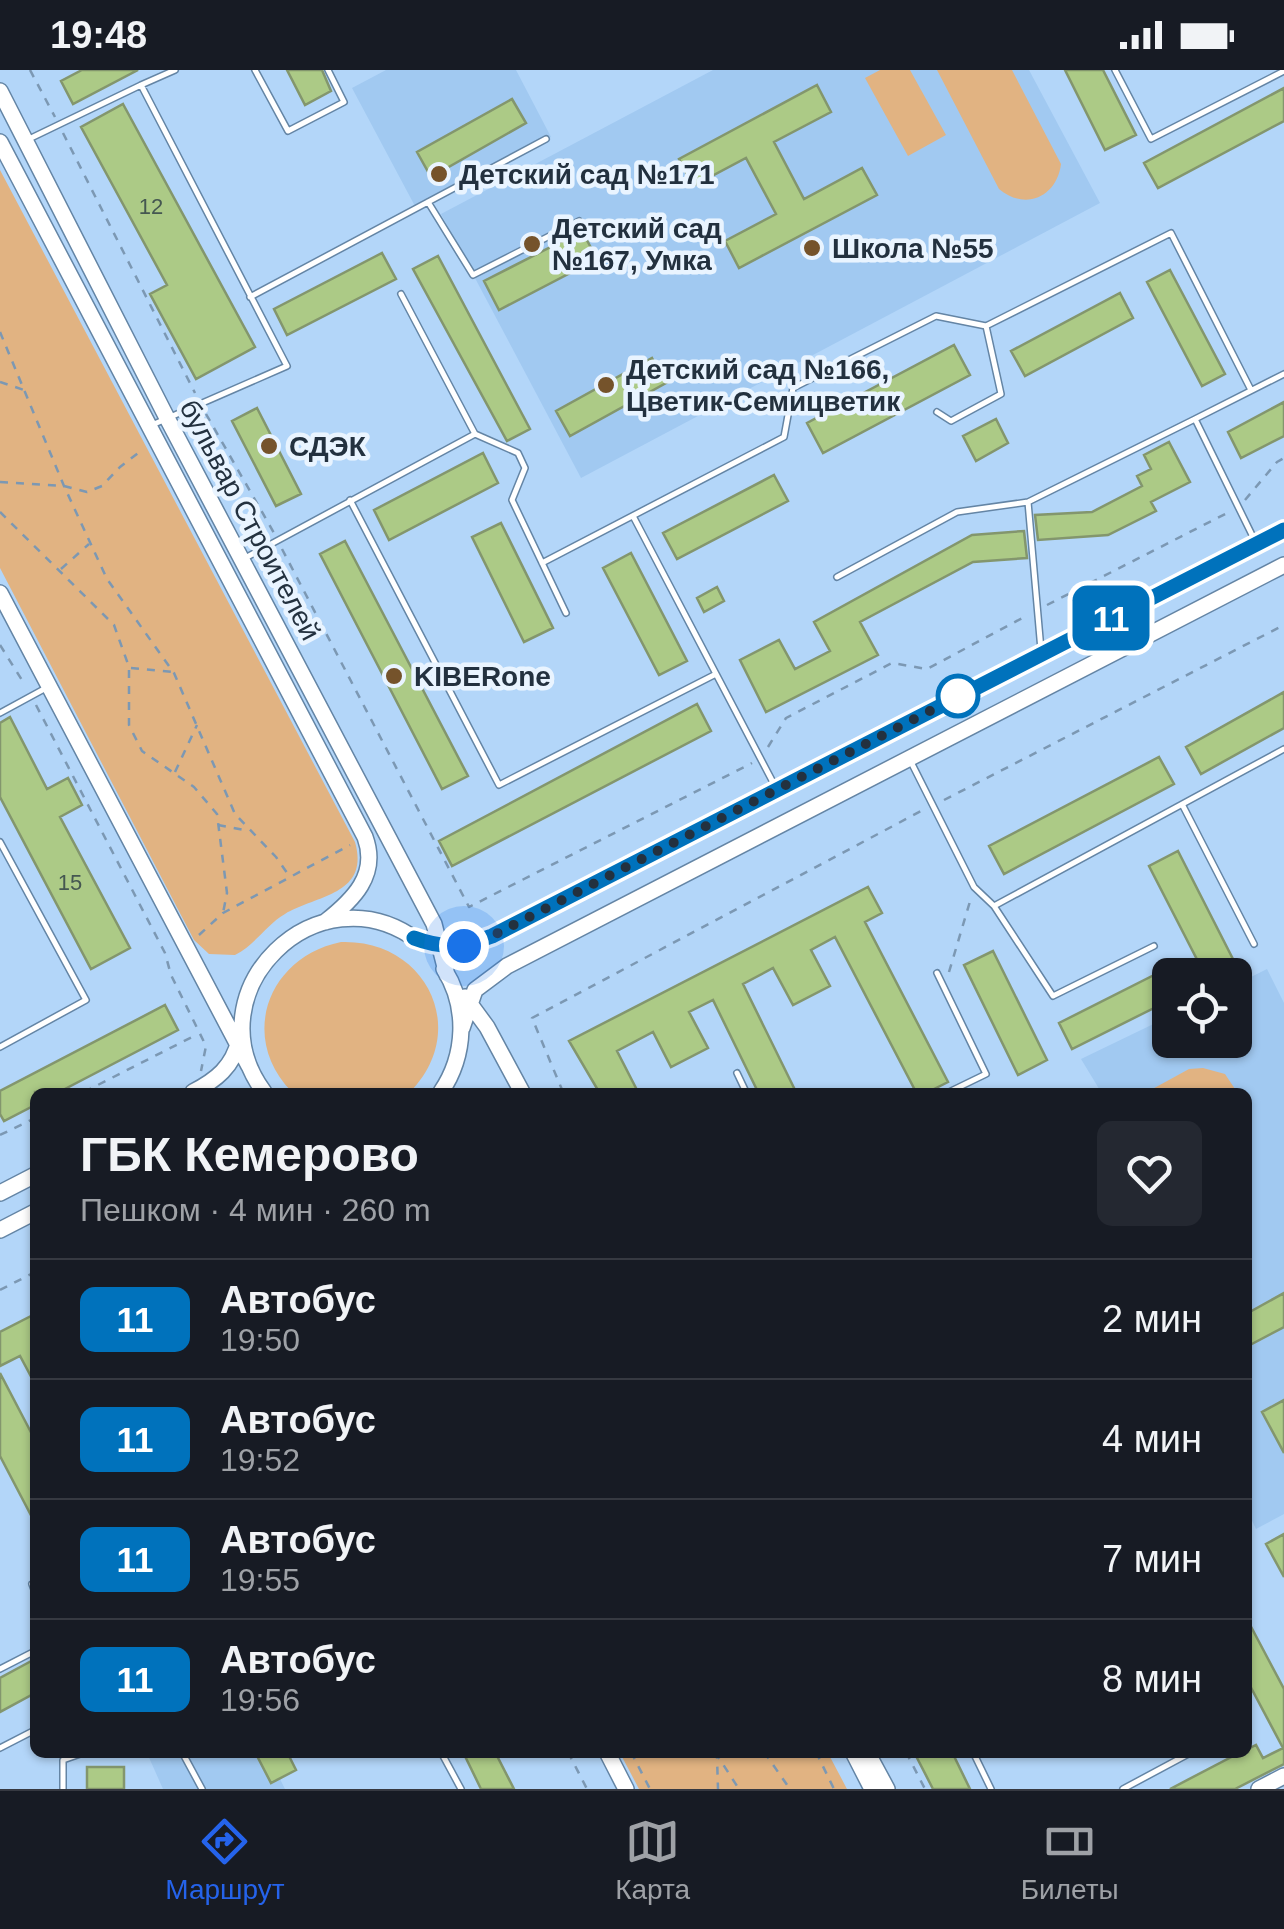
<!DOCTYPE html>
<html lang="ru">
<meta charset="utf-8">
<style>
body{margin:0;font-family:Helvetica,sans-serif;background:#242831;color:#f1f3f6;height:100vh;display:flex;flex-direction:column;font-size:38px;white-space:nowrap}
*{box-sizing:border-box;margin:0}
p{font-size:32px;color:#9ea1a6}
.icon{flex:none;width:55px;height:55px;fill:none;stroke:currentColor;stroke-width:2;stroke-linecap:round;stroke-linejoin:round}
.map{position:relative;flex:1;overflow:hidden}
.sheet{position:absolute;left:30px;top:1018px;width:1222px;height:670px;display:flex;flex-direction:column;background:#171b24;border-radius:15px;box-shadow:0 2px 8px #0004}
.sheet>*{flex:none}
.badge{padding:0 20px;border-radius:15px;font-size:35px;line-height:65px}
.fabs{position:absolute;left:1152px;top:888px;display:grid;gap:20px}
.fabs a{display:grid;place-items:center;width:100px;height:100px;border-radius:15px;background:#171b24;box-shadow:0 2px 8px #0004;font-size:50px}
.you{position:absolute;width:50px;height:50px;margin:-25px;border:8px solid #fff;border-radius:50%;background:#1a73e8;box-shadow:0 0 0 15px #1a73e833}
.map>.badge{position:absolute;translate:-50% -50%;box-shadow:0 0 0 5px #fff}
.round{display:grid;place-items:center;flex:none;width:105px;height:105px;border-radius:15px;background:#242831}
.overview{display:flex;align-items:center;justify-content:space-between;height:170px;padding:0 50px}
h1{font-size:48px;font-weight:600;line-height:75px}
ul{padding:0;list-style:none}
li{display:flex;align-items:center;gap:30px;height:120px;padding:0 50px;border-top:2px solid #363941}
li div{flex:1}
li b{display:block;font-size:38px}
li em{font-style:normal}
li .badge{min-width:110px;font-weight:700;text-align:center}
.status{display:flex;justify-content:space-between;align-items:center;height:70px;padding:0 50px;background:#171b24;direction:ltr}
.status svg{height:28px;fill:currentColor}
.menu{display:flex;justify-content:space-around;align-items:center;height:140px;border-top:2px solid #363941;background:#171b24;font-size:28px;color:#9ea1a6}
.menu a{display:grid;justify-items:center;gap:5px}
.menu .current{color:#2563eb}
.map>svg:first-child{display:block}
.built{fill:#a1c9f1}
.green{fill:#e1b382}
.building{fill:#acca86;stroke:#83966d;stroke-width:2.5}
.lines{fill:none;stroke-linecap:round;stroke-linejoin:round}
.lane-casing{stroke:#6485a5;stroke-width:8}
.secondary-casing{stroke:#6485a5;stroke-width:18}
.path{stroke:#7c98b3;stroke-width:2.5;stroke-dasharray:8 8;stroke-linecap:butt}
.lane{stroke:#fff;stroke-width:5}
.secondary{stroke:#fff;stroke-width:15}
.line-casing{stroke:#fff;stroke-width:22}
.line{stroke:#0072bc;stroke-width:15}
.walk{stroke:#23313f;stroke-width:10;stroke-dasharray:0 18}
.poi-dot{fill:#75532b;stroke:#e9f4ff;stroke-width:4}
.stop-dot{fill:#fff;stroke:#0072bc;stroke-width:5}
.labels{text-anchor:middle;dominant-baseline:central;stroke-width:9;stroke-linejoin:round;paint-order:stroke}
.number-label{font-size:22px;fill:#455751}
.poi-label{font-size:28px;font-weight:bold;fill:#23313f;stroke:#e9f4ff;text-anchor:start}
.street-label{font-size:28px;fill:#23313f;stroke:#e9f4ff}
</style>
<div class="status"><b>19:48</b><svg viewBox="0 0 49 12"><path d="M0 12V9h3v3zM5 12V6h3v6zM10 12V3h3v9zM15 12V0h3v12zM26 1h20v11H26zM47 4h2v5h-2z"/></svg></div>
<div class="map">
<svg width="1284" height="1719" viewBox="0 0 1284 1719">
<rect width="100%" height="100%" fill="#b3d6f9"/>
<path class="built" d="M386,0H516L551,67L416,138L352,18Z
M713,0H1029L1100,133L581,408L441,144Z
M1267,899L1284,933V1444L1256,1459L1248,1442V1022H1101L1081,989L1170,946V970H1235V915Z
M147,1683H267L285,1719H163Z"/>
<path class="green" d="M880,0H910L946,65L908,86L865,8Z
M937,0H1012L1061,94C1057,127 1025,141 999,119Z
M0,100L355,772C370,825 317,825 285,844C266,855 255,875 235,885L209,884L194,870L0,498Z
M341,872C426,869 471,960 410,1022H292C238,967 268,887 341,872Z
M1203,998L1225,1004L1237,1022H1147L1189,999Z
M620,1683H828L847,1719H639Z"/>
<path class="building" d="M82,0H138L73,34L61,11Z
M287,0H322L331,21L305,35Z
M1065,0H1103L1136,65L1105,80Z
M817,15L831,42L774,72L804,129L862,98L877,125L739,198L725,171L776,144L746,88L693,116L679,89Z
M1284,18V51L1158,118L1144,93Z
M512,29L526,53L431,107L417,82Z
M123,34L255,277L196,309L150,224L167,215L81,57Z
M582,161L597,189L499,240L484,211Z
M382,183L396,209L287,265L274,239Z
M438,186L530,359L507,371L413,199Z
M1170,200L1225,304L1202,316L1147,212Z
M1120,223L1133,248L1025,306L1011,281Z
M954,275L970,305L823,383L807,353Z
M652,288L666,313L570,366L556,341Z
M1284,332V366L1241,388L1228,362Z
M257,338L301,424L276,436L232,351Z
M996,349L1008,373L976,391L963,366Z
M1169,372L1190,412L1151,432L1156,441L1108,465L1038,470L1035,445L1092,442L1142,416L1137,406L1151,399L1144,385Z
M483,383L498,413L389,470L374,440Z
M774,405L788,431L677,489L663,463Z
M501,453L553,558L524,572L472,467Z
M1024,461L1027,488L973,492L860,552L878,585L766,642L740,590L779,570L795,599L830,581L814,552L972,465Z
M345,471L468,706L442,719L320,484Z
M631,483L687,591L659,605L603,498Z
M717,517L724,531L704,542L697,528Z
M1284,622V658L1201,704L1186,677Z
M697,634L711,661L452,796L439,771Z
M10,647L47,719L68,708L82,735L60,747L130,878L91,899L0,727V653Z
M1159,687L1174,714L1004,804L989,776Z
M1178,781L1237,897L1222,905H1205L1149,796Z
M868,817L882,843L865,852L948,1012L928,1022H916L835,867L811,880L830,916L793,935L773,898L743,914L796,1022H758L713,930L689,942L708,978L671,997L653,962L617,981L638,1022H599L569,971Z
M993,881L1047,990L1018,1005L964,895Z
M1170,897V930L1072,979L1059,953Z
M165,935L178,960L59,1022H35V1035L4,1051L0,1044V1021Z
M1284,1223V1257L1248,1276V1243Z
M35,1244V1314L20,1286L0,1296V1262Z
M0,1303L35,1370V1453L0,1386Z
M1284,1330V1383L1262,1342Z
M1284,1464V1507L1266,1474Z
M1248,1551L1284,1619V1694L1235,1719H1170L1241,1682H1248V1679L1256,1675L1263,1688L1283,1678L1248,1612Z
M35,1589V1623L0,1642V1608Z
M255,1682H287L296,1700L271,1713Z
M463,1682H495L514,1719H481Z
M914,1682H952L970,1719H933Z
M87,1697H124V1719H87Z"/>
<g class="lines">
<g class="lane-casing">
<path id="lane" d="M255,0L288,61L344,32L328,0
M1115,0L1151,69L1284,1
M141,15L175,0
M29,69L141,15L287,296L152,355
M428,132L473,205L579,151
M401,224L475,364
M250,227L546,69
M937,342L951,351L1001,324L986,256
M350,430L499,715L716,604
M1028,432L1041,580
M633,446L776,718
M1255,471L1195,349L1284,304
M247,487L475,364L518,383L525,398L512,430L566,543
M542,493L784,367L793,318L936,246L986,256L1171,163L1251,320
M837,507L957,442L1028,432L1195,349
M0,643L46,618
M911,692L974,817L994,836L1284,679
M1183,736L1254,874
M0,772L86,930L0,977
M994,836L1053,926L1154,876
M937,903L986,1004L949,1022
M737,1003L746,1022
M32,1514L35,1522
M0,1599L35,1581
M0,1678L35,1660
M182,1682L202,1719
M441,1682L461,1719
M973,1682L991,1719
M63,1719V1690L86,1682
M1123,1719L1192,1682"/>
</g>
<g class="secondary-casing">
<path id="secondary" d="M0,21L167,348L434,854L447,905
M0,72L365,767C379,805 353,830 325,852
M0,523L249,996
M413,868C444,879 462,877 492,866L1284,459
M465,927L487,957L522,1022
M462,958L475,920L507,896L1284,495
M193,1022C216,1010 233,997 239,970
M264,1022C190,922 318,796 418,871
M441,1022C466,985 468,937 444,899
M0,1123L35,1105
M0,1160L35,1142
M607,1682L626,1719
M853,1682L872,1719
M867,1682L887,1719
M1259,1719L1284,1706"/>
</g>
<path class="path" d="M30,0L55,47
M63,63L195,323
M0,262L64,416L107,509L174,603L235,744L276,787L290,807
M0,312L24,320
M206,344L274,463
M0,412L64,416L87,422L102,416L120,397L142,380
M1245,430L1277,392L1284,388
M0,442L114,555L129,597V655L142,681L194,717L217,744L227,823L223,843
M282,479L469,837L752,693
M61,499L89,474
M1047,535L1231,441
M0,575L25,615
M131,598L173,602
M36,635L165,883L171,905L206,976L201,1001
M768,677L786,648L892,593L927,599L1026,546
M175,702L197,655
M944,730L1284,555
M218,755L249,761
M199,865L223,843L350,775
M949,902L971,828
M84,1022L198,964
M563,1022L532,948L923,740
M0,1065L35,1048
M0,1220L35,1202
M568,1682L587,1719
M631,1682L650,1719
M713,1682L717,1687L718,1719
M715,1682L739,1719
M764,1682L790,1719
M816,1682L834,1719
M906,1682L925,1719"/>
<use href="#lane" class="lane"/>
<use href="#secondary" class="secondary"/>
</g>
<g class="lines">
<g class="line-casing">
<path id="line" d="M414,868C443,879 463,877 492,866L1284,460"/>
</g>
<use href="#line" class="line"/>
<path class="walk" d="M464,876L492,866L961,625L958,626"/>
</g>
<g class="poi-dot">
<circle cx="439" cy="104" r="10"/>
<circle cx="532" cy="174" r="10"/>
<circle cx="812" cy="178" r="10"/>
<circle cx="606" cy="315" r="10"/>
<circle cx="269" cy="376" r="10"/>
<circle cx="394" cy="606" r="10"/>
</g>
<circle class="stop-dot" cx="958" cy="626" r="20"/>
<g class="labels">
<g class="number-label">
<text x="151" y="136">12</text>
<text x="70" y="812">15</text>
</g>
<g class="poi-label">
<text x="459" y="104">Детский сад №171</text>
<text x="552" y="158">Детский сад<tspan x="552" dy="32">№167, Умка</tspan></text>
<text x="832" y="178">Школа №55</text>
<text x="626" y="299">Детский сад №166,<tspan x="626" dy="32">Цветик-Семицветик</tspan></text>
<text x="289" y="376">СДЭК</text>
<text x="414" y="606">KIBERone</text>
</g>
<g class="street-label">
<text transform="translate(250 450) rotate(62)">бульвар Строителей</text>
</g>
</g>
</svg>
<div class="fabs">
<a><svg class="icon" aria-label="locate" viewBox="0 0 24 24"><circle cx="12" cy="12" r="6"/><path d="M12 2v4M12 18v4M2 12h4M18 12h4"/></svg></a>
</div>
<div class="you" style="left:464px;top:876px"></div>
<b class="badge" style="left:1111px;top:548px;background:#0072bc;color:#fff">11</b>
<section class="sheet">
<div class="overview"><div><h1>ГБК Кемерово</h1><p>Пешком · 4 мин · 260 m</p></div><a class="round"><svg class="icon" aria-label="heart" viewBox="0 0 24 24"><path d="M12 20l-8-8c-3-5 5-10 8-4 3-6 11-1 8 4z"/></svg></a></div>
<ul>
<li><span class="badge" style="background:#0072bc;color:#fff">11</span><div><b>Автобус</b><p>19:50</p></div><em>2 мин</em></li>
<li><span class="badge" style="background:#0072bc;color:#fff">11</span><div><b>Автобус</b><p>19:52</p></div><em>4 мин</em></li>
<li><span class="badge" style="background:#0072bc;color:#fff">11</span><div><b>Автобус</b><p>19:55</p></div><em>7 мин</em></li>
<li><span class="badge" style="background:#0072bc;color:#fff">11</span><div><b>Автобус</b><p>19:56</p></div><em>8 мин</em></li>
</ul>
</section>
</div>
<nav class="menu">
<a class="current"><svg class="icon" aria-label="directions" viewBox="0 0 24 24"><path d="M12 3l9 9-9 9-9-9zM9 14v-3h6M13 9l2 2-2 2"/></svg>Маршрут</a>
<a><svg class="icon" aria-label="map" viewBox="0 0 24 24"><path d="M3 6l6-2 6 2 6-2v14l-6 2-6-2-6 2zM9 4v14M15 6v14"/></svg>Карта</a>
<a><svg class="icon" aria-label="tickets" viewBox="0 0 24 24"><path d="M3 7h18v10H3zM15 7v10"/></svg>Билеты</a>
</nav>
